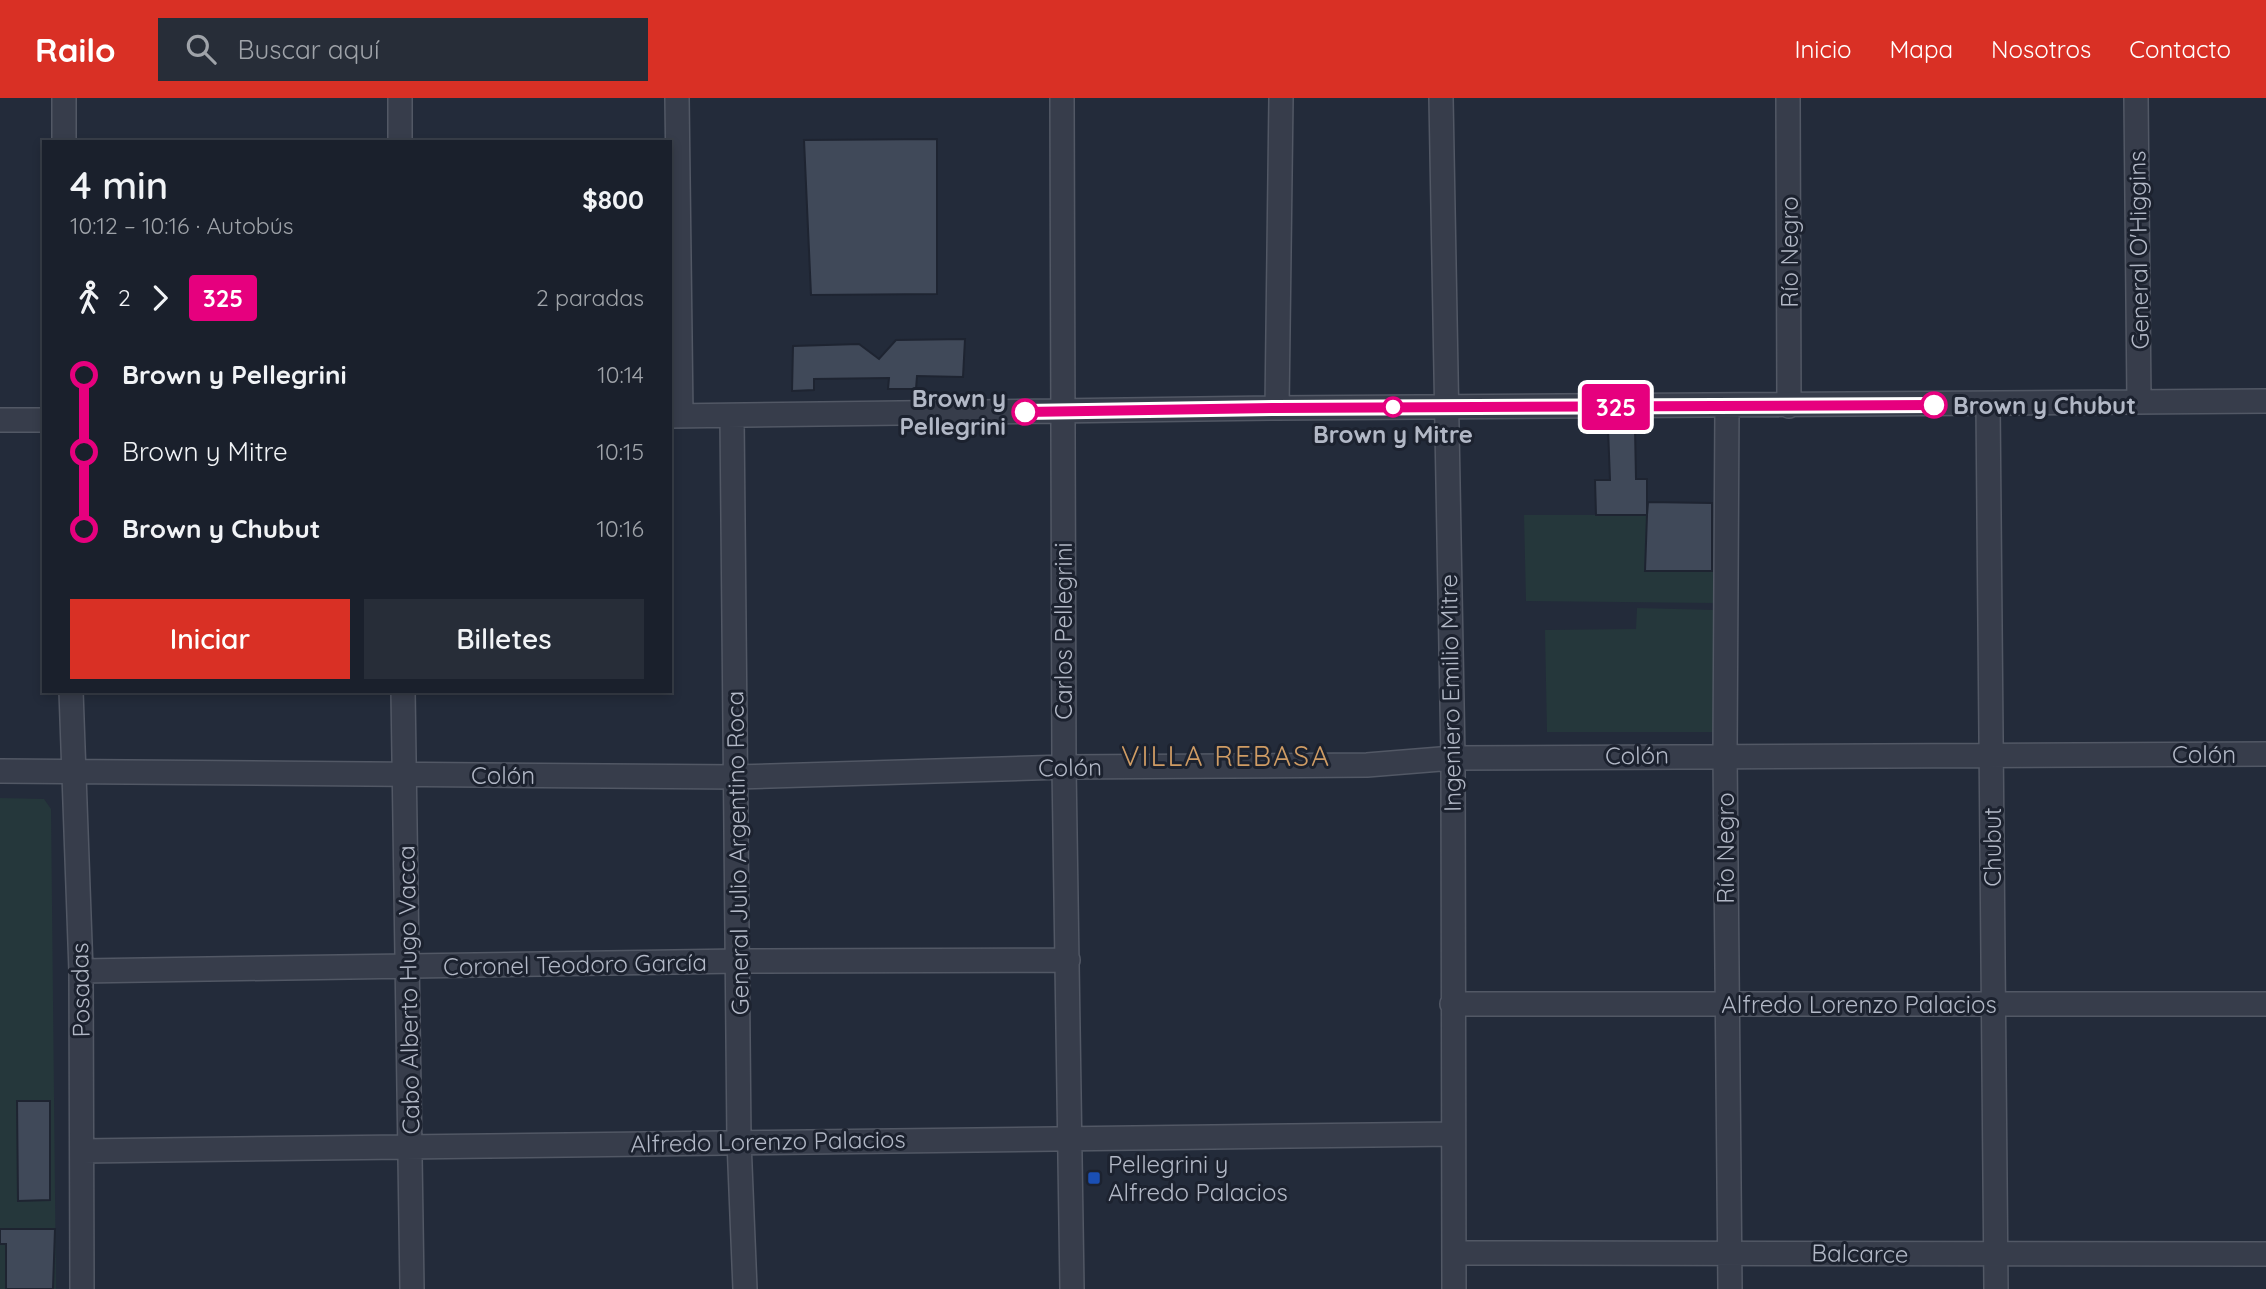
<!DOCTYPE html>
<html lang="es">
<meta charset="utf-8">
<style>
body{margin:0;font-family:Quicksand,sans-serif;background:#272d38;color:#f1f3f6;height:100vh;display:flex;flex-direction:column;font-size:26px;white-space:nowrap}
*{box-sizing:border-box;margin:0}
p{font-size:23px;color:#9fa3a9}
.icon{flex:none;width:38px;height:38px;fill:none;stroke:currentColor;stroke-width:2;stroke-linecap:round;stroke-linejoin:round}
.map{position:relative;flex:1;overflow:hidden}
.sheet{position:absolute;left:42px;top:42px;width:630px;height:553px;display:flex;flex-direction:column;background:#1a202c;border-radius:0px;box-shadow:0 4px 10px #0003,0 0 0 2px #383e48}
.sheet>*{flex:none}
.badge{padding:0 14px;border-radius:5px;font-size:24px;line-height:46px}
.map>.badge{position:absolute;translate:-50% -50%;box-shadow:0 0 0 4px #fff}
.legs{display:flex;align-items:center;gap:10px;height:77px;padding:0 28px;font-size:23px}
.legs p{margin-inline-start:auto}
.summary{display:flex;align-items:center;justify-content:space-between;height:119px;padding:0 28px}
h1{font-size:38px;font-weight:600;line-height:52px}
.cta{display:flex;gap:14px;margin-top:auto;padding:14px 28px}
.cta a{flex:1;height:80px;border-radius:0px;background:#d93025;color:#fff;font-size:28px;font-weight:600;line-height:80px;text-align:center}
.cta a+a{background:#272d38;color:#f1f3f6}
ul{padding:0 28px;list-style:none}
li{display:flex;align-items:center;gap:24px;height:77px;font-size:26px}
li i{display:grid;place-items:center;width:10px;height:100%;margin:0 9px;background:currentColor}
li i::after{content:'';width:18px;height:18px;margin:-9px;border:5px solid;border-radius:50%;background:#1a202c}
li p{margin-inline-start:auto}
li:first-child i{background:linear-gradient(#0000 50%,currentColor 0)}
li:last-child i{background:linear-gradient(currentColor 50%,#0000 0)}
header{display:flex;align-items:center;gap:42px;box-sizing:border-box;height:98px;padding:0 35px;background:#d93025;color:#fff}
header strong{font-size:33px}
nav{display:flex;gap:38px;margin-inline-start:auto;font-size:24px}
.search{width:490px;height:63px;background:#272d38;display:flex;align-items:center;gap:18px;box-sizing:border-box;padding:0 24px;border-radius:0px;color:#9fa3a9;font-size:26px}
.map>svg:first-child{display:block}
.green{fill:#25373b}
.building{fill:#404959;stroke:#1e2431;stroke-width:2}
.lines{fill:none;stroke-linecap:round;stroke-linejoin:round}
.minor-casing{stroke:#525865;stroke-width:26}
.minor{stroke:#373d4b;stroke-width:23}
.line-1-casing{stroke:#fff;stroke-width:16}
.line-1{stroke:#e6007e;stroke-width:10}
.stop-1-dot{fill:#fff;stroke:#e6007e;stroke-width:3.5}
.transit-dot{fill:#1a4fb4;stroke:#1c222f;stroke-width:2.5}
.labels{text-anchor:middle;dominant-baseline:central;stroke-width:6;stroke-linejoin:round;paint-order:stroke}
.street-label{font-size:24px;fill:#b2b8c6;stroke:#1c222f}
.stop-label{font-size:24px;font-weight:bold;fill:#b2b8c6;stroke:#1c222f;text-anchor:end}
.poi-label{font-size:24px;fill:#b2b8c6;stroke:#1c222f;text-anchor:start}
.quarter-label{font-size:28px;letter-spacing:2px;fill:#cf9c64;stroke:#1c222f}
</style>
<header>
<strong>Railo</strong>
<div class="search"><svg class="icon" aria-label="search" viewBox="0 0 24 24"><circle cx="10" cy="10" r="6"/><path d="M15 15l6 6"/></svg>Buscar aquí</div>
<nav><a>Inicio</a><a>Mapa</a><a>Nosotros</a><a>Contacto</a></nav>
</header>
<div class="map">
<svg width="2266" height="1191" viewBox="0 0 2266 1191">
<rect width="100%" height="100%" fill="#232b3a"/>
<path class="green" d="M1524,417H1647L1645,472L1715,473V505L1526,503Z
M1637,510L1715,512V634H1547L1545,532L1636,531Z
M0,700L44,701L51,711L56,1191H0Z"/>
<path class="building" d="M937,41V196L811,197L804,42Z
M965,241L963,279L917,278L916,291H888L889,280L814,281V292L792,293L793,248L859,246L879,261L896,242Z
M1608,330H1635L1636,381H1647V417L1648,404L1712,405V473H1645L1647,417H1596L1595,382H1610Z
M17,1003H50V1102L18,1103Z
M0,1131H55L53,1191H6V1146H0Z"/>
<g class="lines">
<g class="minor-casing">
<path id="minor" d="M64,0V44
M677,0L681,318
M1062,0L1064,669L1072,1191
M1441,0L1453,660L1454,1191
M1788,0L1789,308
M2136,0L2139,303
M400,44V0
M1988,306L1996,1191
M1727,309L1725,656L1730,1191
M1277,310L1281,0
M670,318L1277,310L2266,303
M732,319L739,1043L745,1191
M0,322H44
M71,593L81,873L82,1191
M403,593L412,1191
M0,673L736,679L1064,669L1367,667L1453,660L2266,656
M81,873L740,863L1068,862
M1452,906H2266
M82,1053C539,1051 996,1038 1453,1036
M1454,1155L2266,1156"/>
</g>
<use href="#minor" class="minor"/>
</g>
<g class="lines">
<g class="line-1-casing">
<path id="line-1" d="M1025,314L1277,310L1934,307"/>
</g>
<use href="#line-1" class="line-1"/>
</g>
<g class="stop-1-dot">
<circle cx="1934" cy="307" r="12"/>
<circle cx="1393" cy="309" r="9"/>
<circle cx="1025" cy="314" r="12"/>
</g>
<rect class="transit-dot" x="1087" y="1073" width="14" height="14" rx="3.5"/>
<g class="labels">
<g class="street-label">
<text transform="translate(2138 152) rotate(-91)">General O'Higgins</text>
<text transform="translate(1789 154) rotate(-90)">Río Negro</text>
<text transform="translate(1063 533) rotate(-90)">Carlos Pellegrini</text>
<text transform="translate(1450 595) rotate(-91)">Ingeniero Emilio Mitre</text>
<text x="2204" y="656">Colón</text>
<text transform="translate(1637 657) rotate(-1)">Colón</text>
<text transform="translate(1070 669) rotate(-1)">Colón</text>
<text x="503" y="677">Colón</text>
<text transform="translate(1992 749) rotate(-90)">Chubut</text>
<text transform="translate(1725 750) rotate(-90)">Río Negro</text>
<text transform="translate(737 755) rotate(-91)">General Julio Argentino Roca</text>
<text transform="translate(575 866) rotate(-1)">Coronel Teodoro García</text>
<text transform="translate(80 892) rotate(-91)">Posadas</text>
<text transform="translate(408 892) rotate(-91)">Cabo Alberto Hugo Vacca</text>
<text x="1859" y="906">Alfredo Lorenzo Palacios</text>
<text transform="translate(768 1043) rotate(-1)">Alfredo Lorenzo Palacios</text>
<text transform="translate(1860 1155) rotate(1)">Balcarce</text>
</g>
<g class="stop-label">
<text x="1006" y="300">Brown y<tspan x="1006" dy="28">Pellegrini</tspan></text>
<text x="1953" y="307" text-anchor="start">Brown y Chubut</text>
<text x="1393" y="336" text-anchor="middle">Brown y Mitre</text>
</g>
<g class="poi-label">
<text x="1108" y="1066">Pellegrini y<tspan x="1108" dy="28">Alfredo Palacios</tspan></text>
</g>
<g class="quarter-label">
<text x="1226" y="657">VILLA REBASA</text>
</g>
</g>
</svg>
<b class="badge" style="left:1616px;top:309px;background:#e6007e;color:#fff">325</b>
<section class="sheet">
<div class="summary"><div><h1>4 min</h1><p>10:12 – 10:16 · Autobús</p></div><b>$800</b></div>
<div class="legs"><svg class="icon" aria-label="walk" viewBox="0 0 24 24"><circle cx="13" cy="4" r="2"/><path d="M13 8l-2 6 4 7M11 14l-3 7M7 12l3-4h3l4 4"/></svg>2<svg class="icon" aria-label="forward" viewBox="0 0 24 24"><path d="M9 5l7 7-7 7"/></svg><b class="badge" style="background:#e6007e;color:#fff">325</b><p>2 paradas</p></div>
<ul>
<li><i style="color:#e6007e"></i><b>Brown y Pellegrini</b><p>10:14</p></li>
<li><i style="color:#e6007e"></i><span>Brown y Mitre</span><p>10:15</p></li>
<li><i style="color:#e6007e"></i><b>Brown y Chubut</b><p>10:16</p></li>
</ul>
<div class="cta"><a>Iniciar</a><a>Billetes</a></div>
</section>
</div>
